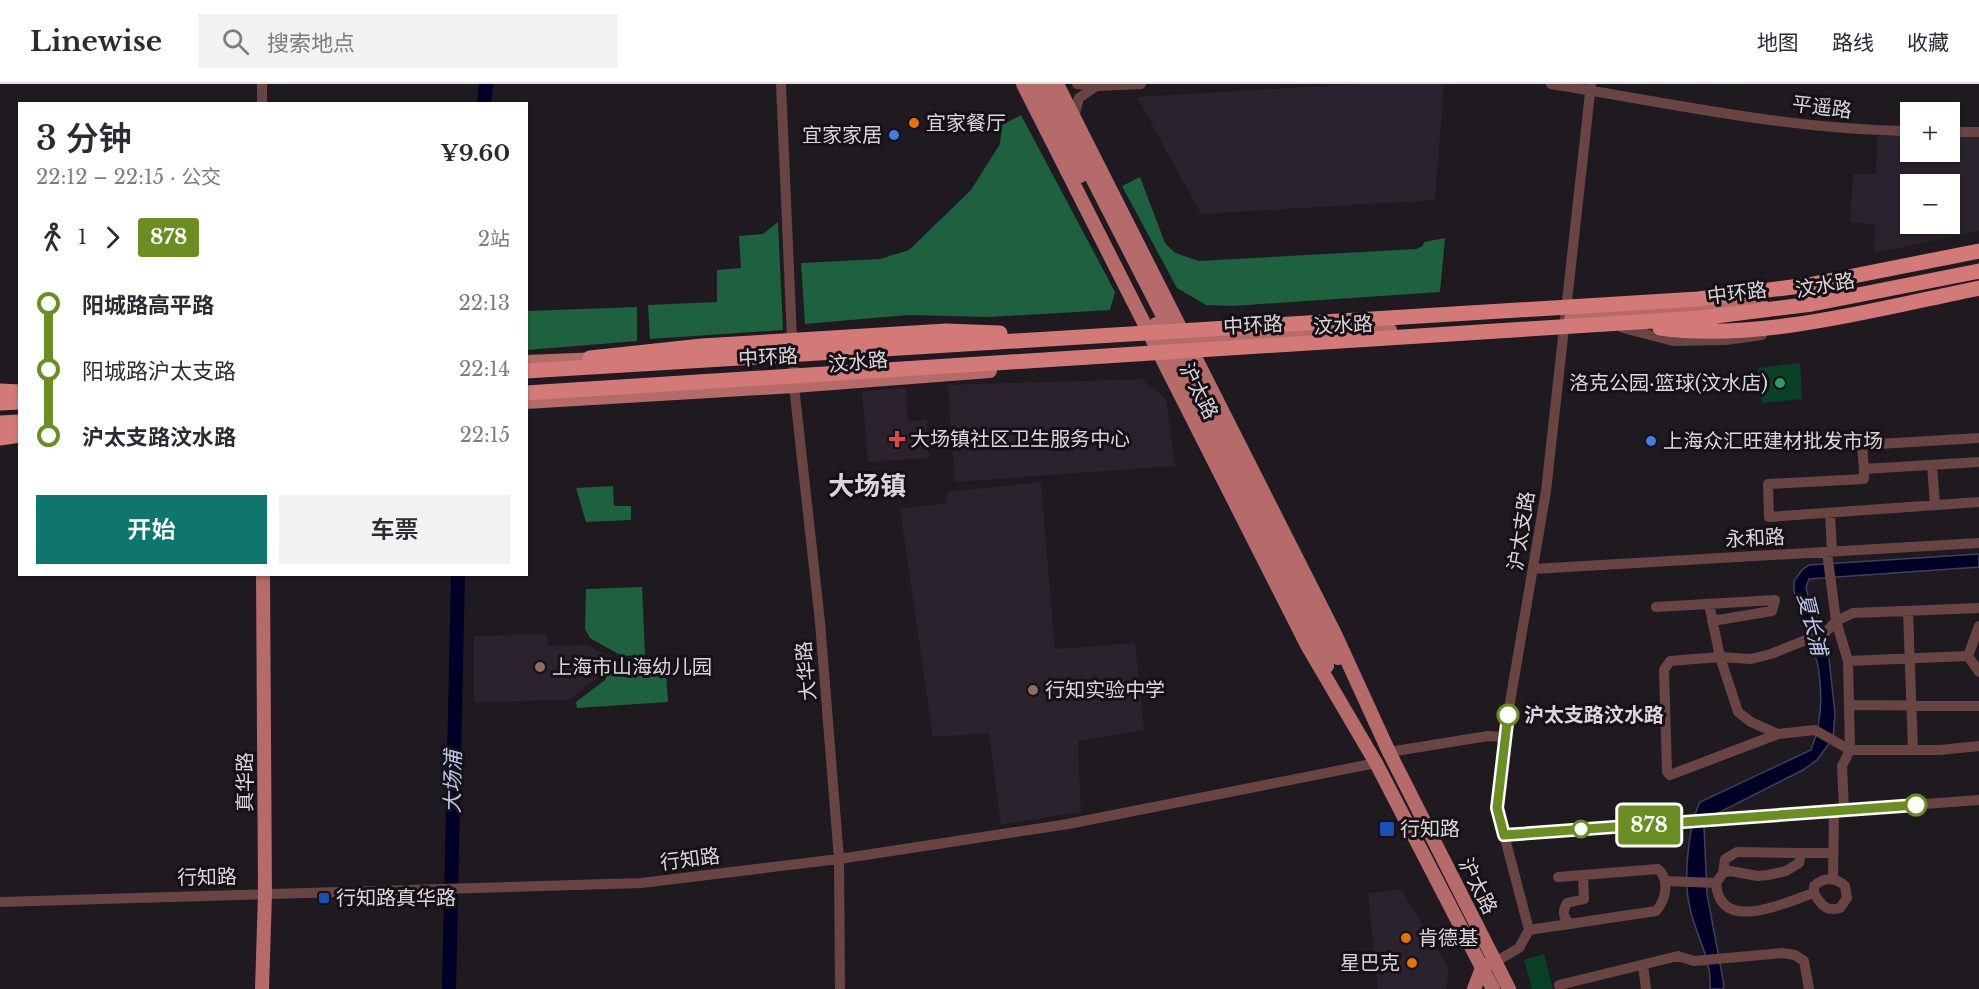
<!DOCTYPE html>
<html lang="zh">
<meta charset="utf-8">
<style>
body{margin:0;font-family:"Libre Baskerville","Noto Sans SC",serif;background:#f2f2f3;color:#2b2b33;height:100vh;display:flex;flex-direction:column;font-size:22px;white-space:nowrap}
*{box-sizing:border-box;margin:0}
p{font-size:20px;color:#7c7c81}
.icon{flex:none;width:33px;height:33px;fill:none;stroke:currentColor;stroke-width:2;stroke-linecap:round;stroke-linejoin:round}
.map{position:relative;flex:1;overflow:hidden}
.panel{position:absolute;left:18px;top:18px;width:510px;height:474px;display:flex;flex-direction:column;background:#fff;border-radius:0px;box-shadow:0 2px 4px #0004}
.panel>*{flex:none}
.badge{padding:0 12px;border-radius:4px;font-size:21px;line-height:39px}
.controls{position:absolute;left:1900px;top:18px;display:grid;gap:12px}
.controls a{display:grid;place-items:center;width:60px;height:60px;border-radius:0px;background:#fff;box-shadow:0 2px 4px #0004;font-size:30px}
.map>.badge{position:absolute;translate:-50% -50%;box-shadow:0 0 0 3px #fff}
.legs{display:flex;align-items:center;gap:9px;height:66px;padding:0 18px;font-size:20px}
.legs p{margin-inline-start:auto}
.summary{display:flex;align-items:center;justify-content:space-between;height:102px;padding:0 18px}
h1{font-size:33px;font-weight:600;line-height:45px}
.button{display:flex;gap:12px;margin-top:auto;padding:12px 18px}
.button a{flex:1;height:69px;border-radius:0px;background:#0f766e;color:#fff;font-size:24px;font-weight:600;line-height:69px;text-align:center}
.button a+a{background:#f2f2f3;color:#2b2b33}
ul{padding:0 18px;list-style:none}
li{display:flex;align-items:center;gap:21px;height:66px;font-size:22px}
li i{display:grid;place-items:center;width:9px;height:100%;margin:0 8px;background:currentColor}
li i::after{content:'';width:15px;height:15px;margin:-8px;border:4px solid;border-radius:50%;background:#fff}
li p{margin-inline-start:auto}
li:first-child i{background:linear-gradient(#0000 50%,currentColor 0)}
li:last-child i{background:linear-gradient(currentColor 50%,#0000 0)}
header{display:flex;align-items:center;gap:36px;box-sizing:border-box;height:84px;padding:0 30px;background:#fff;border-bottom:2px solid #e1e1e2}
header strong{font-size:28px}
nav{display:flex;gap:33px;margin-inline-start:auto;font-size:21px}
.search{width:420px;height:54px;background:#f2f2f3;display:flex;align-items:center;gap:15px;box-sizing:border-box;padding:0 21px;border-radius:0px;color:#7c7c81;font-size:22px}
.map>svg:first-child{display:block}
.built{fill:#2a222c;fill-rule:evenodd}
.green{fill:#084126}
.forest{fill:#1d613e}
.water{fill:#000026;stroke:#41405c;stroke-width:1.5}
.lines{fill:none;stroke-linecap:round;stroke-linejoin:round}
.river{stroke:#000026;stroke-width:14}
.minor{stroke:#684543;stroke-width:10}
.major{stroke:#b46b69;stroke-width:14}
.highway{stroke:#d37a78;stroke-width:15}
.line-1-casing{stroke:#fff;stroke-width:14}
.line-1{stroke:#6b8e23;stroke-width:9}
.food-dot{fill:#e8710a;stroke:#161116;stroke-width:2}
.shop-dot{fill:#3f7fe0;stroke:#161116;stroke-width:2}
.leisure-dot{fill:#2e9e5b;stroke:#161116;stroke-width:2}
.health-dot{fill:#e0444e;stroke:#161116;stroke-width:2}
.education-dot{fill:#8d6e63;stroke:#161116;stroke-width:2}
.stop-1-dot{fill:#fff;stroke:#6b8e23;stroke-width:3}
.transit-dot{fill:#1a4fb4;stroke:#161116;stroke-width:2}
.labels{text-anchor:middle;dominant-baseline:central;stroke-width:6;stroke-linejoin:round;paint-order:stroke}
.street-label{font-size:20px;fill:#dad7da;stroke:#161116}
.poi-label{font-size:20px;fill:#dad7da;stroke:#161116;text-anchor:start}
.stop-label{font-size:20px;font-weight:bold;fill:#dad7da;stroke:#161116;text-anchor:start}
.water-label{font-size:21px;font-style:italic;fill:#b6c8ed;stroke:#161116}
.district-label{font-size:26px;font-weight:bold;fill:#dad7da;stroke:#161116}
</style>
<header>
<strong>Linewise</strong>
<div class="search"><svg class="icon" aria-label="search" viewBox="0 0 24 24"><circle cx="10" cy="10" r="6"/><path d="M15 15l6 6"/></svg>搜索地点</div>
<nav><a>地图</a><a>路线</a><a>收藏</a></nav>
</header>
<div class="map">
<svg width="1979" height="905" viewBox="0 0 1979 905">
<rect width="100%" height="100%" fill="#1f1a20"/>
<path class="built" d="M1359,0H1444L1435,116L1201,130L1137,13Z
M1877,52L1911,53V68H1950V53H1979V147L1874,169L1875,141L1850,137L1853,90H1876ZM1911,100H1950V140H1911Z
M1142,295L1166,315L1175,382L955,398L948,301Z
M906,304L908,337L927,336L929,374L868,378L862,307Z
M1041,398L1055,565L1135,559L1144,646L1078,657L1081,728L1001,741L989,649L933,653L900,425L946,419L947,408Z
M547,550L548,562L587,561L611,573L599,593L568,616L474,618V552Z
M1401,805L1449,885L1446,905H1378L1368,809Z"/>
<path class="green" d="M1800,279L1802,315L1762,319L1758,284Z
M1544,870L1553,905H1532L1524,876Z"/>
<path class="forest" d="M1021,31L1115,208L1110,226L989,233L908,231L805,240L801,179L880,175L909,166L971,106L1000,60L1002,41Z
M1140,93L1165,159L1175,169L1199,177L1416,165L1423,162L1424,158L1445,154L1440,208L1233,222L1206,221L1177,204L1122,102Z
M778,138L783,246L650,255L648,221L717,218V186L741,184L739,152L763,150Z
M637,223V257L527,266V227Z
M613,402L614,422H631V436L586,438L576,404Z
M642,503L645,571L622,572L590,554L585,545L586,505Z
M658,573L659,589L666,590L668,618L577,624L576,618L605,596L615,576Z"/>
<path class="water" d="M1979,470V483L1809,495L1806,503L1808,512L1827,556L1835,630L1833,654L1817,676L1803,686L1710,733L1704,742L1707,810L1724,901L1723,905H1710C1713,877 1695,850 1690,824C1683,796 1688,744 1700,718L1811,666C1822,639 1823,611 1818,582C1817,574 1811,567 1813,560L1803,540L1794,506V497L1802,486L1809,481Z"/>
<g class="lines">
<path class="river" d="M484,20L486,0
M449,905L458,490"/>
<path class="minor" d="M262,0V20
M781,0L794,302L820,538L839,775L840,905
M1077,0L1098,2L1141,0
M1551,0C1670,19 1790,46 1911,47
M1074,33L1079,14L1095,3
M1950,48H1979
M1623,244L1673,257L1726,256L1762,251
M1979,378L1864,385V395L1768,400L1769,433L1979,418
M1932,381L1935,421
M1864,385L1862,361L1979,354
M1830,429L1832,467
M1827,468L1836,537L1848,577L1850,666L1842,682L1844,726
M1533,485L1979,459
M1709,520L1720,573L1670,577L1664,586L1667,688L1670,691L1778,650
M1656,523L1775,516L1772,527L1712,537
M1979,524L1853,529L1836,537L1826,548L1771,570L1751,575L1720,573L1738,628L1751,638L1778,650L1815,646L1850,666H1940L1979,662
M1908,527L1913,666
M1979,542L1968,572L1979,588
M1848,577L1968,572
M1849,621L1979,622
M1389,668L1488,652L1505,653
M1504,751L1979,716
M1801,769H1833
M1833,795L1834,727
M1665,797L1716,799C1720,851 1785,818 1814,809C1821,821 1826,828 1840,824L1847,814L1845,802C1835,793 1824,793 1814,802V809
M1716,799L1723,789L1730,787L1758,792L1768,791L1786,787L1799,779L1801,769L1737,768L1725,775L1723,789
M0,818L641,799L839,775L1068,740L1376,679
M1570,840C1563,833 1562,828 1567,819L1584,815L1583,791
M1529,846L1656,827C1666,816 1670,795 1658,785L1558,793
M1495,878L1519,864L1529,846L1497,724L1508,630L1546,407L1591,0
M1643,881L1646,905
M1559,901L1678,872L1694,877L1782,869L1795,871L1804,877L1809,905"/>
<path class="major" d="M1023,0L1308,563L1376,679L1493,905
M1034,0L1080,92
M1044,0L1338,574
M1057,0L1335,550L1389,668L1509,905
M1571,235L1761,219
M1156,240L1327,582
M1189,259L1390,246
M526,278L600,275
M526,318L794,302L990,287
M262,905L265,810L263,490
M1474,905L1482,884L1486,881"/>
<path class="highway" d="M1660,244C1759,258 1881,224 1979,204
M590,274L702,262L946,247L1000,249
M526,287L1698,215L1808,201L1979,167
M0,307L20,308
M526,309L1700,234L1812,220L1979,187
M0,319L20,318
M0,339L20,338
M0,354L20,351"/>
</g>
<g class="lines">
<g class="line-1-casing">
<path id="line-1" d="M1508,631L1497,724L1504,751L1916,721"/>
</g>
<use href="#line-1" class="line-1"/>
</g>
<g class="food-dot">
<circle cx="914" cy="39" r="6"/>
<circle cx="1406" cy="854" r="6"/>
<circle cx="1412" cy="879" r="6"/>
</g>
<g class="shop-dot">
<circle cx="894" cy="51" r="6"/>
<circle cx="1651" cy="357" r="6"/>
</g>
<circle class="leisure-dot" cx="1780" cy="299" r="6"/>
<path class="health-dot" d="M894 346h6v6h6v6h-6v6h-6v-6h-6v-6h6z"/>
<g class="education-dot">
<circle cx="540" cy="583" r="6"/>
<circle cx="1033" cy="606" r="6"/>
</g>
<g class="stop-1-dot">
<circle cx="1508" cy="631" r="10"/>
<circle cx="1916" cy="721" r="10"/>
<circle cx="1581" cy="745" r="8"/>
</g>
<g class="transit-dot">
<rect x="1379" y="737" width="16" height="16" rx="3"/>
<rect x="318" y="808" width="12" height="12" rx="3"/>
</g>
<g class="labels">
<g class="street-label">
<text transform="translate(1822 23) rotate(7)">平遥路</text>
<text transform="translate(1825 201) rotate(-10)">汶水路</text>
<text transform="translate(1737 209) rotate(-7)">中环路</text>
<text transform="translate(1253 241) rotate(-3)">中环路</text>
<text transform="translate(1343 241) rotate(-3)">汶水路</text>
<text transform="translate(768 273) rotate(-3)">中环路</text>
<text transform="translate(858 278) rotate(-5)">汶水路</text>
<text transform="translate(1199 307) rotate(63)">沪太路</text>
<text transform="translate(1521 447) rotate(-81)">沪太支路</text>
<text transform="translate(1755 454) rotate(-3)">永和路</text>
<text transform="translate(806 587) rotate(-95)">大华路</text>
<text transform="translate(245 698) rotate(-90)">真华路</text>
<text transform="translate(690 775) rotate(-7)">行知路</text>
<text transform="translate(207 793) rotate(-1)">行知路</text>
<text transform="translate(1478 802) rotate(63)">沪太路</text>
</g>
<g class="poi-label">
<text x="926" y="39">宜家餐厅</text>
<text x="882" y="51" text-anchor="end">宜家家居</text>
<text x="1768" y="299" text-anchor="end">洛克公园·篮球(汶水店)</text>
<text x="910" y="355">大场镇社区卫生服务中心</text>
<text x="1663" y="357">上海众汇旺建材批发市场</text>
<text x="552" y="583">上海市山海幼儿园</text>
<text x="1045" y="606">行知实验中学</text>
<text x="1400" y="745">行知路</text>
<text x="336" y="814">行知路真华路</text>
<text x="1418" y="854">肯德基</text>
<text x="1400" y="879" text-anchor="end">星巴克</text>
</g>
<g class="stop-label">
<text x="1524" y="631">沪太支路汶水路</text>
</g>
<g class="water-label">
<text transform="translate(1812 540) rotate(76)">夏长浦</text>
<text transform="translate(453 698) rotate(-89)">大场浦</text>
</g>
<g class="district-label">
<text x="867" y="402">大场镇</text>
</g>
</g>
</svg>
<div class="controls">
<a>+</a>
<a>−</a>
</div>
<b class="badge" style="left:1649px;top:741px;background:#6b8e23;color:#fff">878</b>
<section class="panel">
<div class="summary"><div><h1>3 分钟</h1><p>22:12 – 22:15 · 公交</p></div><b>¥9.60</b></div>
<div class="legs"><svg class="icon" aria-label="walk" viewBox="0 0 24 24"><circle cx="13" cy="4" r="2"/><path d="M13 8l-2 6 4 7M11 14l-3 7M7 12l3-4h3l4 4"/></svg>1<svg class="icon" aria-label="forward" viewBox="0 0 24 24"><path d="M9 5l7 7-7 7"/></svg><b class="badge" style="background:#6b8e23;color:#fff">878</b><p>2站</p></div>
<ul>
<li><i style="color:#6b8e23"></i><b>阳城路高平路</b><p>22:13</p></li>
<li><i style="color:#6b8e23"></i><span>阳城路沪太支路</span><p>22:14</p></li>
<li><i style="color:#6b8e23"></i><b>沪太支路汶水路</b><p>22:15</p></li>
</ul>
<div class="button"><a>开始</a><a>车票</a></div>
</section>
</div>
